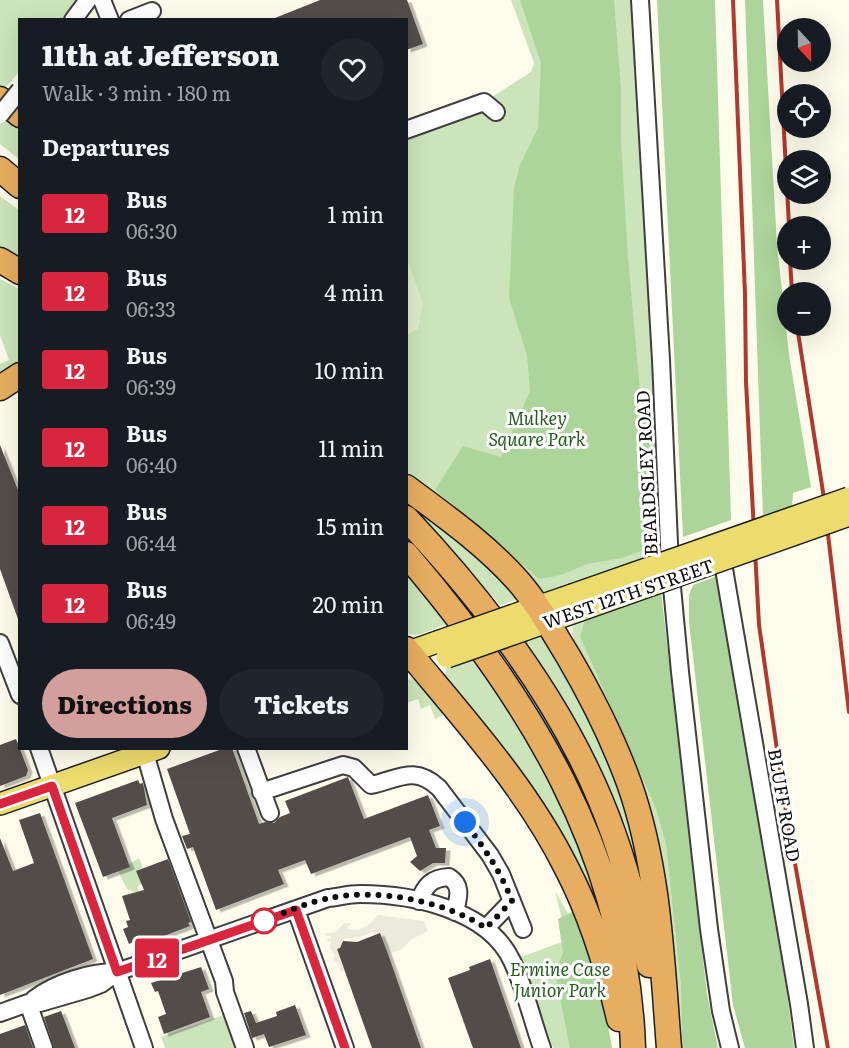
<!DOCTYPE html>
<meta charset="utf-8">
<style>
body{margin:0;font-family:Literata,serif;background:#20242c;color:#f1f3f6;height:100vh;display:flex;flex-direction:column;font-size:22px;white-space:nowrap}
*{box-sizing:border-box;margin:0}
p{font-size:20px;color:#9ea1a6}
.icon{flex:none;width:33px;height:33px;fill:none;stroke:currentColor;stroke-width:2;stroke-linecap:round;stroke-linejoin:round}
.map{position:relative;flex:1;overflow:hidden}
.panel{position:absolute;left:18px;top:18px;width:390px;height:732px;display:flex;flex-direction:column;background:#171b24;border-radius:0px;box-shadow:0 6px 24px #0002}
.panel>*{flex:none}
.badge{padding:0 12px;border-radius:4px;font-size:21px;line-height:39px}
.needle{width:39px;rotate:158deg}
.tools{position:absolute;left:777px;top:18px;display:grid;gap:12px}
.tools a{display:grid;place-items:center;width:54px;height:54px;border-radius:50%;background:#171b24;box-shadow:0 6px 24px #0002;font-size:30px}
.you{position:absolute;width:30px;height:30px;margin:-15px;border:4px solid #fff;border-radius:50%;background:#1a73e8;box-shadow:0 0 0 9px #1a73e833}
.map>.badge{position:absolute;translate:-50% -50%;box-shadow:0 0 0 3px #fff}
h2{padding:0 24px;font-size:22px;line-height:54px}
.round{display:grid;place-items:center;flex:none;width:63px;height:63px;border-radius:32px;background:#20242c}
.head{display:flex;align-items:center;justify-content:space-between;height:102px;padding:0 24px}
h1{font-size:28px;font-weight:800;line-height:45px}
.cta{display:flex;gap:12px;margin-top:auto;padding:12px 24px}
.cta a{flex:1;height:69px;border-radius:36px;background:#d39f9d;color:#111;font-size:24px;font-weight:800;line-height:69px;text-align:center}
.cta a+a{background:#20242c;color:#f1f3f6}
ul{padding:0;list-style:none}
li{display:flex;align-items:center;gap:18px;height:78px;padding:0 24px}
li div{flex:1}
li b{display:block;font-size:22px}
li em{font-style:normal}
li .badge{min-width:66px;font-weight:700;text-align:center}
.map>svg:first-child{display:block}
.green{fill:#cbe4b9}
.forest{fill:#add49a}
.pitch{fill:#ddecca}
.plaza{fill:#eceadc}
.building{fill:#534e49;filter:url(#shadow)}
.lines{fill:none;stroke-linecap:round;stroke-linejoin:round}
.minor-casing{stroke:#3f3f3f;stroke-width:20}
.major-casing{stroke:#1d1d1d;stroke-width:24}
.highway-casing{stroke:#1d1d1d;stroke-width:27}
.minor{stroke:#fff;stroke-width:16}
.major{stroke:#ecdc6d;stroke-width:21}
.highway{stroke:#e7ad60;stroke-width:24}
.rail{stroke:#af3930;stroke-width:4}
.minor-bridge-casing{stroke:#3f3f3f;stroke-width:20;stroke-linecap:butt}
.major-bridge-casing{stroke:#1d1d1d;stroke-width:24;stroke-linecap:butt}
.minor-bridge{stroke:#fff;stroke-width:16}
.major-bridge{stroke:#ecdc6d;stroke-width:21}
.line-casing{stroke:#fff;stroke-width:14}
.line{stroke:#d7263d;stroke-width:9}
.walk{stroke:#0c0c0c;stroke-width:6;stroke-dasharray:0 10.8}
.stop-dot{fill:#fff;stroke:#d7263d;stroke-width:3}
.labels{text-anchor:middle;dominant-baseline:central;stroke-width:6;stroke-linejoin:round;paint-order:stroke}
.park-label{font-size:18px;font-style:italic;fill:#285d22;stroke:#fff}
.street-label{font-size:18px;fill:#0c0c0c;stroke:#fff}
</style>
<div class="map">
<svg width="849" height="1048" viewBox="0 0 849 1048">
<defs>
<filter id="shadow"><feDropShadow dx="4.5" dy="2.5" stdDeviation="0" flood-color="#0004"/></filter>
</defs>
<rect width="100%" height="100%" fill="#fdfcec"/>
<path class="green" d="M0,0H78L63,19L20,20L19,72L3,91L0,89Z
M511,0H641L675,560L539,607L407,486L406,131L484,102L531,72L534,63Z
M0,107L19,121V159L0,144Z
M0,196L19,210V257L0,248Z
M0,279L20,289L19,369L0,382V364L9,360L0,335Z
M406,495L478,554L519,599L500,605L451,548L407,503Z
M407,574L450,623L418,635L407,634Z
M585,618L580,637L656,809L666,845L681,988L682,1048H676L656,870L572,634L573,624Z
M541,633L546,636L607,752L631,821L645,889L630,848L628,832L584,738L552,683L523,642Z
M474,656L515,718L575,829L611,938L604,935L446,682C441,661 458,661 474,656Z
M414,679H418L445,714L435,719L430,705L421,709L418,699L407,703V680Z
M139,858L143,868L140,869L144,882L137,887L139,891L137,893L127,889L118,871Z
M555,891L583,940L601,1048H553L521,957L567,940Z
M229,1013L241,1048H165L161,1037Z"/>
<path class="forest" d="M520,0H614L621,90V142L628,257L641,403L650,446L657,545L622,558L587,564L561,575L539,579L435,490L463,446L501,457L530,391L527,355L509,298L514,188L520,165L538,128L541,63Z
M657,0H715L731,520L683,537Z
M745,0H763L777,245L789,355L811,487L793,493L792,506L763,517Z
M717,576L788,999L794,1048H745L733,1005L689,622V595L693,585Z
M661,591L707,994L718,1048H682L681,988L666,845L656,809L580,637L585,618Z
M574,911L602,992L612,1048H570L555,972L563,953L558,919Z"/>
<path class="pitch" d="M407,259L423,303L418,329L407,335Z"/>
<path class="plaza" d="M378,915L424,921L428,931L412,939L402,949L388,954L380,933L375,935L373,932L359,937L343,939L340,948L337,950L344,971L341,972L338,962H335L333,957L335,956L330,948L331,941L328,942L327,939L331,938V936H326L325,933L336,932L344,923H352L346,929L358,930L370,924Z"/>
<path class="building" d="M320,0H407L423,44L406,50V20H270Z
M0,445L20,495L18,619L0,569Z
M16,739L28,770L26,776L0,786V745Z
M225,748H232L259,824L265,822L274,823L280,817L290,813L285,801L348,777L364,819L428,795L440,826L429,830L436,848H446L445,863H433L420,871L410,862L417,856L410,837L311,874L305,860L278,870L284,884L216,910L193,847L187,849L182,836L190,834L167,769Z
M138,780L140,784L143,783L147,805L112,818L130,867L103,877L75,803Z
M40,813L93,959L0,995V838L13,871L34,863L19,820Z
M168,859L191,922L188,923L190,926L135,947L133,942L129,944L123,929L128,927L126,921L130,920L122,896L144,890L136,871Z
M380,933L388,954L421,1048H372L337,949L340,948L343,941L357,942Z
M490,959L521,1048H473L448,978L470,970L469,967Z
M201,967L209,989L201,992L210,1017L164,1034L158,1017L166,1014L158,991L155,992L151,983Z
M295,1005L306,1035L269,1047L264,1034L252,1038L244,1013L251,1011L256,1023L277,1016L276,1012Z
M61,1011L75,1048H54L44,1017Z
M25,1025L33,1048H0V1034Z"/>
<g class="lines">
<g class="minor-casing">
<path id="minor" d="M102,0L110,20
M640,0L661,360L670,566L680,672L709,929L721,1011L730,1048
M73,20L88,0
M129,20L152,11
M406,130L484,102L496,112
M724,569L799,1004L805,1048
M0,643L20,695
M39,748L144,1048
M246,748L270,813
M145,753L164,819L224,981L225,992L245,1048
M261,792L343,765L354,768L371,785C397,780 414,764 439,788L490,855L501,874L523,929
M419,901C425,886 431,878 449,877C463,886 458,898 455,912
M296,910L345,1048
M486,928L512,901
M34,999C55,983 89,972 116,972
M28,1003L44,1048
M0,1013L28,1003H40L88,989L101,984L117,972L328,898C338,897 349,894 360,894C411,894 488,909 512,961C525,988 532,1020 542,1048"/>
</g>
<g class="major-casing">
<path id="major" d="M514,615L572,595
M524,630L657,583
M406,653L437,642
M0,804L159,748"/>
</g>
<g class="highway-casing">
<path id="highway" d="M0,99L20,115
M0,169L20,186
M0,260L20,272
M0,388L20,375
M406,487C445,516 485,544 518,581C538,604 552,630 568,656C592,697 613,739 629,783C659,867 662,960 669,1048
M406,518C483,600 556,694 600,799C623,853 637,908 649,965
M406,554C528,697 627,854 633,1048
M406,649C463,718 527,788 567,869C592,917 607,967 619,1019"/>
</g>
<use href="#minor" class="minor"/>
<use href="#major" class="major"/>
<use href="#highway" class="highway"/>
<path class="rail" d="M733,0L745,294L746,382L759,625L787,819L828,1048
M777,0L789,226
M790,260L792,292
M797,326L823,492L849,712"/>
<g class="minor-bridge-casing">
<path id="minor-bridge" d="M0,115L20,90"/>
</g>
<g class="major-bridge-casing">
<path id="major-bridge" d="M657,583L849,515
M572,595L849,498
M437,642L514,615
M447,657L524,630"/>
</g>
<use href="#minor-bridge" class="minor-bridge"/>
<use href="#major-bridge" class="major-bridge"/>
</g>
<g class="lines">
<g class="line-casing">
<path id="line" d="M0,804L52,786L117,972L296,910L345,1048"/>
</g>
<use href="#line" class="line"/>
<path class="walk" d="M264,921C282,913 309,902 330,898C378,888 445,901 486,928L512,901C499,868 485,850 465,822"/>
</g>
<circle class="stop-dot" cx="264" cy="921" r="12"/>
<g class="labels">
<g class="park-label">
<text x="537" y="417">Mulkey<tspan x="537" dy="21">Square Park</tspan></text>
<text x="560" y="968">Ermine Case<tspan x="560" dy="21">Junior Park</tspan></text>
</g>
<g class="street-label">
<text transform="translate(646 473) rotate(-93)">BEARDSLEY ROAD</text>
<text transform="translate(628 593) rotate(-19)">WEST 12TH STREET</text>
<text transform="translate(785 805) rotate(80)">BLUFF ROAD</text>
</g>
</g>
</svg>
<div class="tools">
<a><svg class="needle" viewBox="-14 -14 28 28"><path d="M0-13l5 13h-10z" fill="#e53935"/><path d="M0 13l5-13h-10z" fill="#9ea1a6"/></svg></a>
<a><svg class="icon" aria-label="locate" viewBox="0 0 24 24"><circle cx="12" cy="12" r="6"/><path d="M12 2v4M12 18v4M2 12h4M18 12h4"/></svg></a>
<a><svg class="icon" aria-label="layers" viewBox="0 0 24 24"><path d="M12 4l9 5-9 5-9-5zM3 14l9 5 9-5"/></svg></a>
<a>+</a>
<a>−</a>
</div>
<div class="you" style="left:465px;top:822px"></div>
<b class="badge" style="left:157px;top:958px;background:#d7263d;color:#fff">12</b>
<section class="panel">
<div class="head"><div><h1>11th at Jefferson</h1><p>Walk · 3 min · 180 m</p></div><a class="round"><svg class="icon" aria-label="heart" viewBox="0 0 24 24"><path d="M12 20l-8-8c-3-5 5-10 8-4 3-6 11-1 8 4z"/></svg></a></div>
<h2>Departures</h2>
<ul>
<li><span class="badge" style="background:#d7263d;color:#fff">12</span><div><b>Bus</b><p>06:30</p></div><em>1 min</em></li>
<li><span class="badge" style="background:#d7263d;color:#fff">12</span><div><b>Bus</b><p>06:33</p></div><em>4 min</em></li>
<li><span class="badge" style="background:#d7263d;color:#fff">12</span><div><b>Bus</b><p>06:39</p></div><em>10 min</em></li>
<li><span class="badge" style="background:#d7263d;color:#fff">12</span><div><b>Bus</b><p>06:40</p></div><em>11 min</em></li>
<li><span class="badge" style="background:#d7263d;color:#fff">12</span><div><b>Bus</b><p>06:44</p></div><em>15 min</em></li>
<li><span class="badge" style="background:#d7263d;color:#fff">12</span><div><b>Bus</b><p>06:49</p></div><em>20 min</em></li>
</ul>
<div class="cta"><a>Directions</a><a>Tickets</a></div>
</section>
</div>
